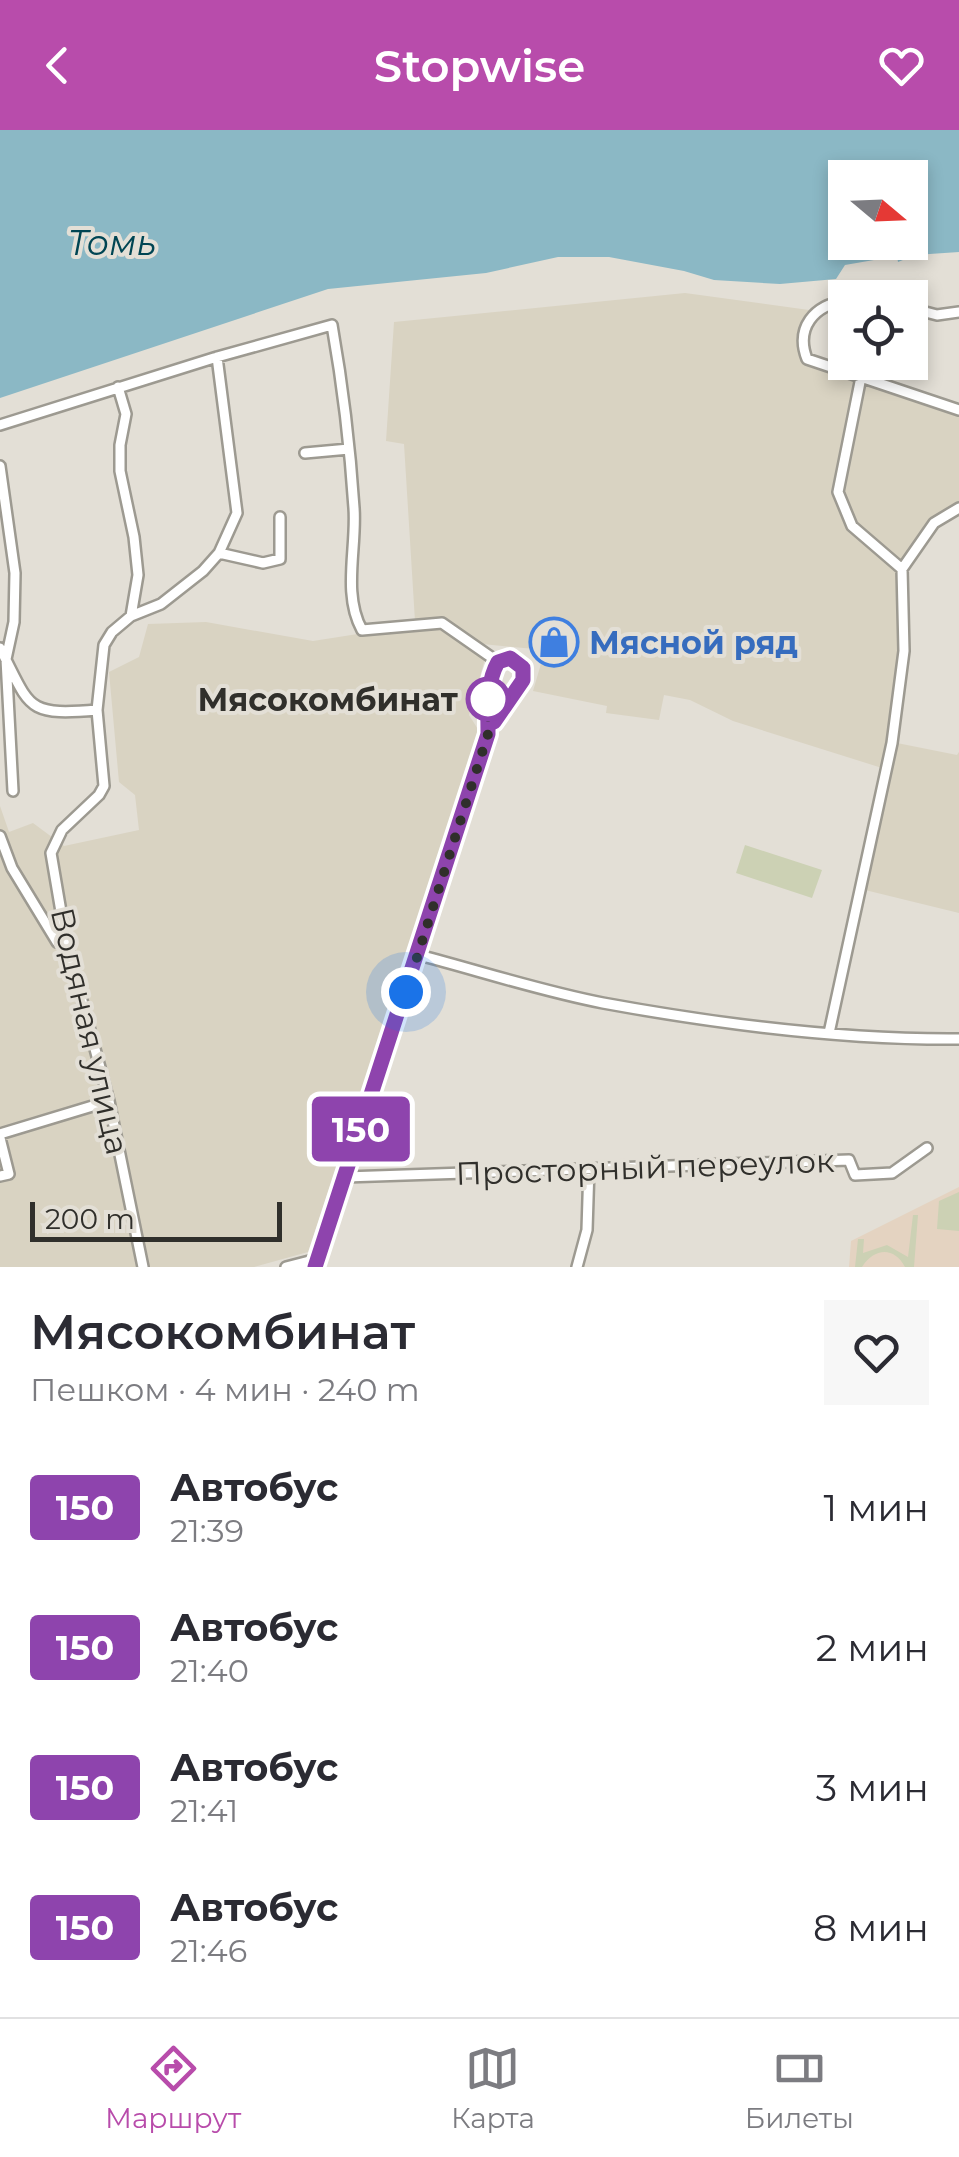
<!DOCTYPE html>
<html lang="ru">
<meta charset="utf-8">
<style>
body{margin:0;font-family:Montserrat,sans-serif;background:#f7f7f7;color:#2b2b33;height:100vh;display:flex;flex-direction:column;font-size:38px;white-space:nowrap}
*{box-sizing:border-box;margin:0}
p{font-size:32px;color:#7c7c81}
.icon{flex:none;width:55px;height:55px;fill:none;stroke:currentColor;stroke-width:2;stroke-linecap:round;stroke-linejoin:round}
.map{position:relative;height:1137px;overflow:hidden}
.side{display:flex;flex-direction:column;background:#fff;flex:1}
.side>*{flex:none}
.badge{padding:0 20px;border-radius:8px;font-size:35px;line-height:65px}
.needle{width:65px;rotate:109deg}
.buttons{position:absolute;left:828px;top:30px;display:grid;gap:20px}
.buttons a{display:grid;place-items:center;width:100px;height:100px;border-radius:0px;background:#fff;box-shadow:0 5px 15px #0003;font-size:50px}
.scale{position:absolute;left:30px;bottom:25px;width:252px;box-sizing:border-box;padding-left:10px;border:5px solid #302f2b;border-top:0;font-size:28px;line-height:35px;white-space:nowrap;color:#302f2b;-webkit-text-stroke:8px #e3dfd6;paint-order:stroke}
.you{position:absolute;width:50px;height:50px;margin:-25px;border:8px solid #fff;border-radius:50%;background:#1a73e8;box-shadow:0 0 0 15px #1a73e833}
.map>.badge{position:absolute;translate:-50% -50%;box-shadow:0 0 0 5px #fff}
.round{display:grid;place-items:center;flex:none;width:105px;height:105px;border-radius:0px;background:#f7f7f7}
.headline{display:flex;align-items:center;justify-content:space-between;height:170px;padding:0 30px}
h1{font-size:48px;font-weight:600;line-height:75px}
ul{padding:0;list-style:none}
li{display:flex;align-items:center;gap:30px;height:140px;padding:0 30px}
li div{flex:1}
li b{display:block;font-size:38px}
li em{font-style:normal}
li .badge{min-width:110px;font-weight:700;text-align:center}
header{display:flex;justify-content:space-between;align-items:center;height:130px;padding:0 30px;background:#b84cab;color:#fff;font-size:45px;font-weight:600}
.tab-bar{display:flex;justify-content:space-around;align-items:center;height:140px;border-top:2px solid #e1e1e2;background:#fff;font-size:28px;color:#7c7c81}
.tab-bar a{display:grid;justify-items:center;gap:5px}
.tab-bar .current{color:#b84cab}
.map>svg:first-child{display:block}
.built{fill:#d9d3c2}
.education{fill:#e4d3c1}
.green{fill:#ccd1b4}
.water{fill:#8bb8c5;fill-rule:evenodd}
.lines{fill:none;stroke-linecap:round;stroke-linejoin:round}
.minor-casing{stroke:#9d9a91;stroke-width:14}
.tertiary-casing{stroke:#9d9a91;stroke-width:15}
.minor{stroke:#fff;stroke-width:9}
.tertiary{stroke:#fff;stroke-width:10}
.line-casing{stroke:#fff;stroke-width:22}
.line{stroke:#8e44ad;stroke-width:15}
.walk{stroke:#302f2b;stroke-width:10;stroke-dasharray:0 18}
.stop-dot{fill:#fff;stroke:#8e44ad;stroke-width:5}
.labels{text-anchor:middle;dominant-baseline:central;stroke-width:8;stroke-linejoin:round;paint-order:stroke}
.shop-label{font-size:32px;font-weight:bold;fill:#366cbe;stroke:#e3dfd6;text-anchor:start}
.stop-label{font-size:32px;font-weight:bold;fill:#302f2b;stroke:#e3dfd6;text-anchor:end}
.street-label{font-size:32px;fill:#302f2b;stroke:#e3dfd6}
.water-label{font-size:35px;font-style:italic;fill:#004553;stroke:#e3dfd6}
</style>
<header><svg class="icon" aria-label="back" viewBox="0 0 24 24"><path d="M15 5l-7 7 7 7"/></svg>Stopwise<svg class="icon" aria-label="heart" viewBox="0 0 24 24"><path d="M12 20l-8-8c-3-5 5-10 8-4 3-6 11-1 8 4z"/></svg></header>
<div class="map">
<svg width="959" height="1137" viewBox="0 0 959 1137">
<rect width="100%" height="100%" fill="#e3dfd6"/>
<path class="built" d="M685,163L809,180L798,216L805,233L959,284V374L932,390L900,436L897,495L901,520L882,638L733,591L690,570L664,565L659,590L606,583L607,576L533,561L545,520L482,514L444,489L415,491L404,314L386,311L394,192Z
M206,492L313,511L364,503L441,498L485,529L469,585L481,604L308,1122L254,1137H0V676L9,702L33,693L64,716L139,700L135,665L119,652L109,542L139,527L148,494Z
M897,613L957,625L959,622V783L865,760Z"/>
<path class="education" d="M959,1057V1137H849L851,1111Z"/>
<path class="green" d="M745,715L822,740L812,768L736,743Z
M959,1062V1101L937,1099L939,1071Z
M913,1085H918L914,1137H905C894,1116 874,1118 862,1137H855L858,1109H864L863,1123L887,1115L908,1127Z"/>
<path class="water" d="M0,0H959V122L915,125L898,132L897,126L845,135L836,149L780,154L714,150L684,141L609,127H558L486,143L328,159L0,268ZM845,48H910V112H845Z"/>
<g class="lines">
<g class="minor-casing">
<path id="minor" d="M845,171C814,175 795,198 807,229L959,280
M910,178L937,185L959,182
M118,257L126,284L120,315V341L134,407L138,445L131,486L112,502L104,515L97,580L104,656L99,665L62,700L51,723L66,811L109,971L143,1137
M0,295L217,227L332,195C343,257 350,316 354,378C357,417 342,464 362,500L442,493L498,532
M305,323L349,319
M0,336L15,443L14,492L6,529L13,661
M219,423L263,433L280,429V387
M902,439L934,393L959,378
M131,486L161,474L203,441L219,423L237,383L217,227
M0,518C31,578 25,586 97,580
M488,602L491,553L498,532
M488,604L524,544L515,530L498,532
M0,706L12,738L57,812L66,811
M419,825C480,841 541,861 603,873C718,894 842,910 959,909
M829,903L892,613L904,521L902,439L852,396L838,362L861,247
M0,1004L109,971
M0,1008L9,1044L0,1046
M345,1047L849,1030L855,1045L892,1043L927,1018
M286,1137L317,1129
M577,1137L587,1100L589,1037"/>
</g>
<g class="tertiary-casing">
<path id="tertiary" d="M315,1137L488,604"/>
</g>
<use href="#minor" class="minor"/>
<use href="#tertiary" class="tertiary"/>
</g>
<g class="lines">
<g class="line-casing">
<path id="line" d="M315,1137L488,604C488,580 486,553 498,532L510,528L523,538V550L494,592"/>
</g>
<use href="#line" class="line"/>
<path class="walk" d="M406,862L488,604V569"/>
</g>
<defs>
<g id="shop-ring" transform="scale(2.5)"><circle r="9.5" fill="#e3dfd6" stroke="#3f7fe0" stroke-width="1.5"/><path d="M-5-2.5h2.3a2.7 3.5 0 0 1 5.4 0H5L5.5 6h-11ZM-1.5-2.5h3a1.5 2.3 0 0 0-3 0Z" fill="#3f7fe0"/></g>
</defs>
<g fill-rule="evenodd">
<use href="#shop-ring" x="554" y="512"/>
</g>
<circle class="stop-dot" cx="488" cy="569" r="20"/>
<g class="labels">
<g class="shop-label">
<text x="589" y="512">Мясной ряд</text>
</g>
<g class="stop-label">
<text x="458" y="569">Мясокомбинат</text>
</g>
<g class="street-label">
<text transform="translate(90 901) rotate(77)">Водяная улица</text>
<text transform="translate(645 1037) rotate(-2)">Просторный переулок</text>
</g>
<g class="water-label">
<text x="112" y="112">Томь</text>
</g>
</g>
</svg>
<div class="buttons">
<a><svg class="needle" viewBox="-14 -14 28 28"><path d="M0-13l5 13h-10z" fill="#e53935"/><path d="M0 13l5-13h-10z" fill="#7c7c81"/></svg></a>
<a><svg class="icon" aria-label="locate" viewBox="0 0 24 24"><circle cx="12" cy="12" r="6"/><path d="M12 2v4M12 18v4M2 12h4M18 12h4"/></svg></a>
</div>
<div class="scale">200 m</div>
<div class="you" style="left:406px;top:862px"></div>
<b class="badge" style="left:361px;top:999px;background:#8e44ad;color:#fff">150</b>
</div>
<section class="side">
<div class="headline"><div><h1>Мясокомбинат</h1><p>Пешком · 4 мин · 240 m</p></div><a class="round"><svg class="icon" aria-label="heart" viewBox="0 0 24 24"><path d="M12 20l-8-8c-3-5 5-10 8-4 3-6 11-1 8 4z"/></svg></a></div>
<ul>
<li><span class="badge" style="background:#8e44ad;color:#fff">150</span><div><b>Автобус</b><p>21:39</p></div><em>1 мин</em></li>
<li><span class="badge" style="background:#8e44ad;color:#fff">150</span><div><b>Автобус</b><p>21:40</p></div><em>2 мин</em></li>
<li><span class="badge" style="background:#8e44ad;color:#fff">150</span><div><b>Автобус</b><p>21:41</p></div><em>3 мин</em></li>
<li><span class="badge" style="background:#8e44ad;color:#fff">150</span><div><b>Автобус</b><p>21:46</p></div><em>8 мин</em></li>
</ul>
</section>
<nav class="tab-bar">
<a class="current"><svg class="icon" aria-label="directions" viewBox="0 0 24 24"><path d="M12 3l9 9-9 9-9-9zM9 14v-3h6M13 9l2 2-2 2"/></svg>Маршрут</a>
<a><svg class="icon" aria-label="map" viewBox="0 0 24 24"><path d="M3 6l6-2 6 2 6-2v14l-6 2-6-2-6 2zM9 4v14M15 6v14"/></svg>Карта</a>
<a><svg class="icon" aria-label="tickets" viewBox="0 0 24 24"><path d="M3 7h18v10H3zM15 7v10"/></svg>Билеты</a>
</nav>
